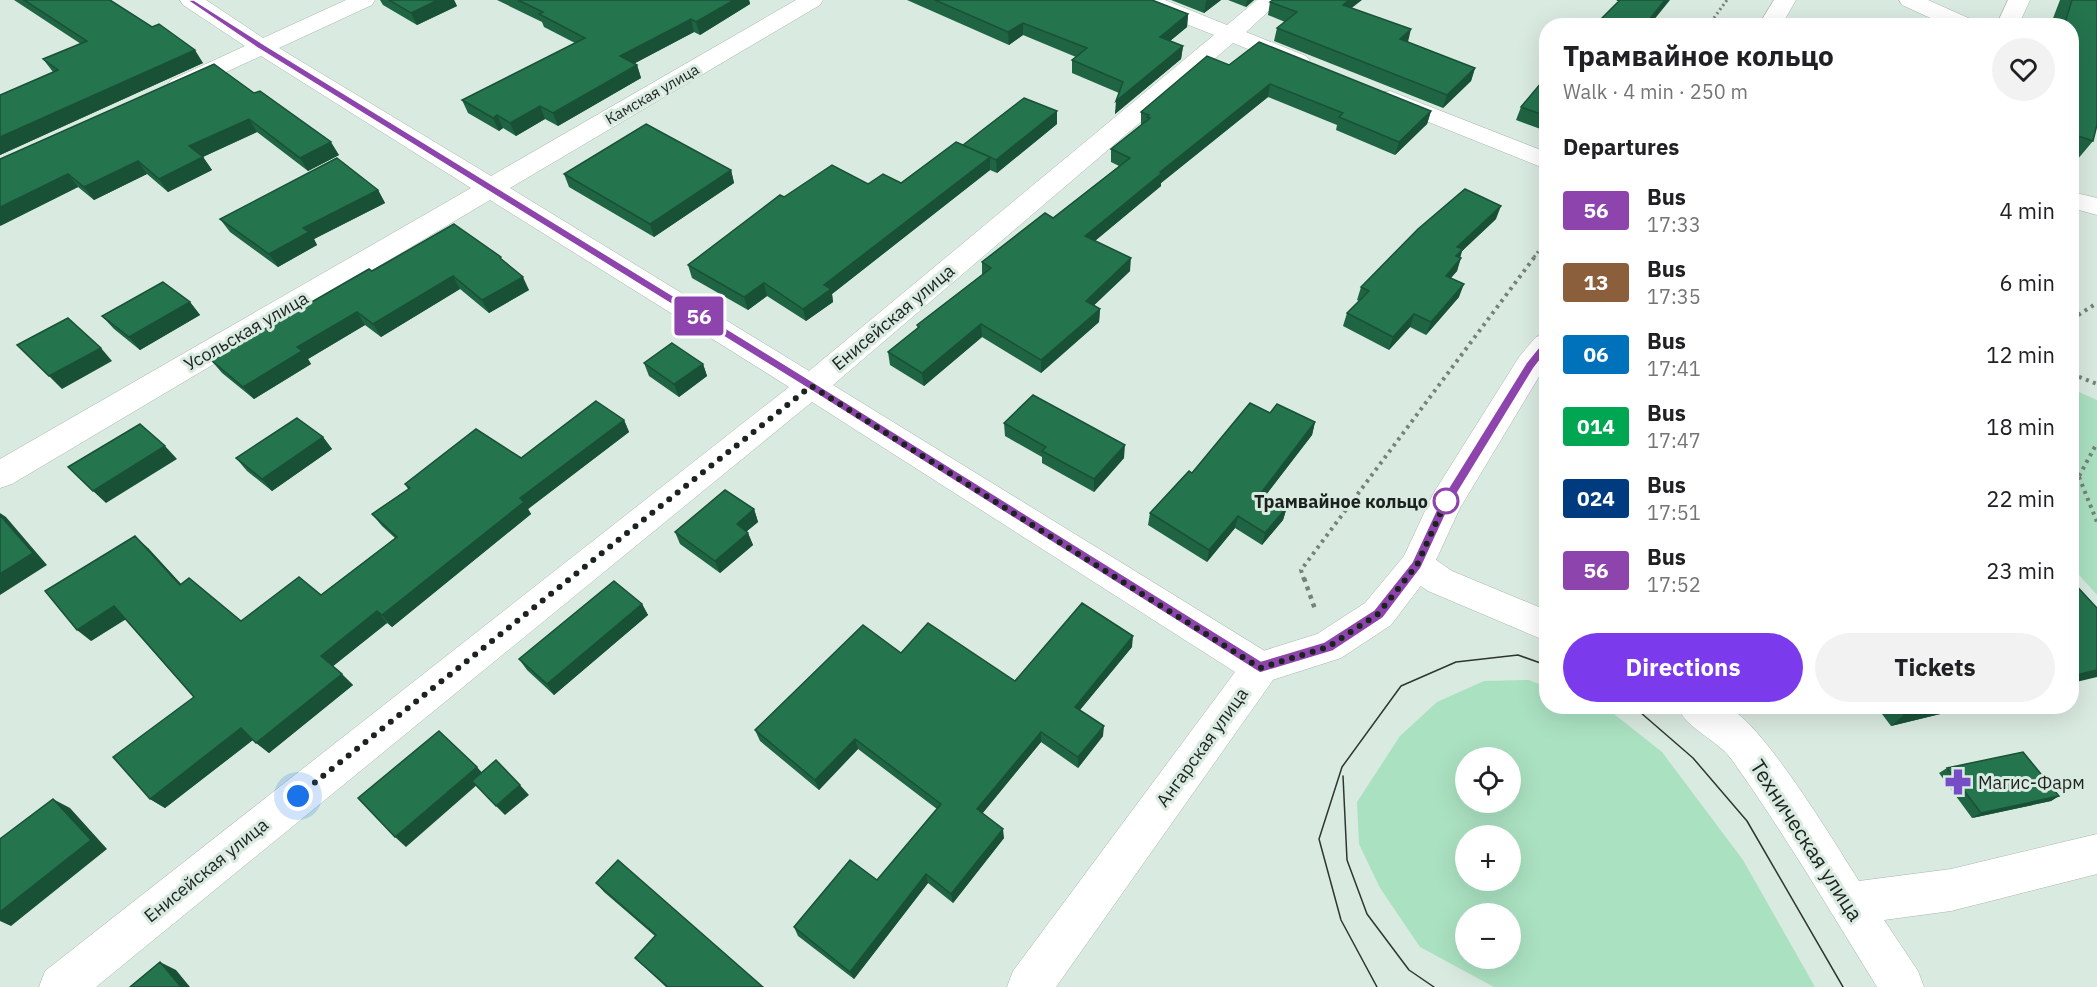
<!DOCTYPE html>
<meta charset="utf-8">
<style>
body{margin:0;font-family:"IBM Plex Sans",sans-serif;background:#f2f2f2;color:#202124;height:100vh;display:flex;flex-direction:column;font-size:22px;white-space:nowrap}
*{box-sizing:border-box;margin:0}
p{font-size:20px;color:#757577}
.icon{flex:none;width:33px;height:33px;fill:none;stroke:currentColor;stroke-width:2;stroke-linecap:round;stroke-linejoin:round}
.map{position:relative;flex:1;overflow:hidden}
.side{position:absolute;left:1539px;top:18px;width:540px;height:696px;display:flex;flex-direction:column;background:#fff;border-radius:24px;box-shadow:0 6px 24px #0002}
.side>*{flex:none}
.badge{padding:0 12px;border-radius:4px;font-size:21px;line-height:39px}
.fabs{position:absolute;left:1455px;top:747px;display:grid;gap:12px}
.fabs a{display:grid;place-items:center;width:66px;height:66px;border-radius:50%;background:#fff;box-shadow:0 6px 24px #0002;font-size:30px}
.you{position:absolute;width:30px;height:30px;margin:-15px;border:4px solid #fff;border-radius:50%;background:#1a73e8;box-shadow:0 0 0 9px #1a73e833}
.map>.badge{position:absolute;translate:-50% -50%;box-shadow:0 0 0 3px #fff}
h2{padding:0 24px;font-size:22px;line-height:54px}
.round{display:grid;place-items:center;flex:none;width:63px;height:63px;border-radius:32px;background:#f2f2f2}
.summary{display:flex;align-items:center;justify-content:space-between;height:102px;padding:0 24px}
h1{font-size:28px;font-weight:700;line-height:45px}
.action{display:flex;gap:12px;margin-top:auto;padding:12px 24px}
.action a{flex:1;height:69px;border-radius:36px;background:#7c3aed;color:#fff;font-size:24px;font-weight:700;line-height:69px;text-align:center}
.action a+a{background:#f2f2f2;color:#202124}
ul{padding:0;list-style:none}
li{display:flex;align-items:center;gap:18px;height:72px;padding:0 24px}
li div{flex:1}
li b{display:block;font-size:22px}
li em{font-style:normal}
li .badge{min-width:66px;font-weight:700;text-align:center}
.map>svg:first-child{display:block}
.green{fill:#aae1c1;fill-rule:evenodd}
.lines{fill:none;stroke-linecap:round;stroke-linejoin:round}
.minor-casing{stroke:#a7b7ad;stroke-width:1}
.major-casing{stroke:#a7b7ad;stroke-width:1}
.path-far2{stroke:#76817a;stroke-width:3;stroke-dasharray:2 3;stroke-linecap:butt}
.path-far1{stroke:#76817a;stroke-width:4;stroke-dasharray:3 4.5;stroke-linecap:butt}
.path{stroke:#76817a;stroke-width:4.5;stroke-dasharray:4 5;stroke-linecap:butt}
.minor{fill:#fff;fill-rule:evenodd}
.major{fill:#fff;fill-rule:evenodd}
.tram{stroke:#2f3632;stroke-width:1.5}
.wall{fill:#1f6443}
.shaded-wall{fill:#195137}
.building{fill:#24744e;stroke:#195137;stroke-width:1.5}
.line{fill:#8e44ad;stroke:#fff;stroke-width:1.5}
.walk{stroke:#1c221e;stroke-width:6;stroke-dasharray:0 10.8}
.stop-dot{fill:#fff;stroke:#8e44ad;stroke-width:3}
.labels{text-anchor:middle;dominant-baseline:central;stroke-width:6;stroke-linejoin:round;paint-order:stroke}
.far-street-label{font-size:15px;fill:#1c221e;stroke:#d9eae0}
.street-label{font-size:18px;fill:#1c221e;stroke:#d9eae0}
.stop-label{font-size:18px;font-weight:bold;fill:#1c221e;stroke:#d9eae0;text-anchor:end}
.poi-label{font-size:18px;fill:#1c221e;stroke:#d9eae0;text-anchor:start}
.near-street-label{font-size:21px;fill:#1c221e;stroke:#d9eae0}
</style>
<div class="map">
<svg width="2097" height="987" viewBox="0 0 2097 987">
<rect width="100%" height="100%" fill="#d9eae0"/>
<path class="green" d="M2072,389L2097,400V595L2072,567Z
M1529,680L1546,687V706L1596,707L1614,714L1662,752L1743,860L1815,987H1494L1420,947L1380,888L1359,844L1357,802L1400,736L1437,702L1484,681ZM1466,758H1510V802H1466ZM1466,836H1510V880H1466ZM1466,914H1510V958H1466Z"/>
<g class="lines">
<g class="minor-casing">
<path id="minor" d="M180,0H206L263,38L346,0H375L372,5L279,48L491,176L796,0H823L820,5L510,188L809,371L1214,35L1138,5L1135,0H1165L1227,25L1257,0H1281L1246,32L1306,56L1310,61L1306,66L1298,68L1290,66L1233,43L833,385L1273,656L1278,668L1273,680L1056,987H1007L1013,971L1235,672L812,402L96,987H39L45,971L789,387L490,200L12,484L0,488V459L471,188L261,56L187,90L179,92L171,90L167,85L171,80L245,46L183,5Z
M1899,0H1928L1975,21L1978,26H1948L1902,5Z
M2008,0H2030L2018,26H1996Z
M1390,91L1546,152V169L1381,103L1378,98L1381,93Z
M2072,192L2097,198V215L2072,208Z
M1417,551L1429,555L1452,571L1546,610V641L1428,591L1405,575L1400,565L1405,555Z
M1677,706C1692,706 1710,703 1724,706C1758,714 1837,847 1859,881L1951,869L2097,834V874L1951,911L1884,920L1918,971L1924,987H1877C1830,911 1784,833 1732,760C1717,739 1688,731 1677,706Z"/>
</g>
<g class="major-casing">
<path id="major" d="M1774,0H1796L1781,26H1758Z
M1546,334V365L1460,508L1429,575L1391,625L1341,658L1260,684L1247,680L1242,668L1247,656L1317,634L1365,603L1404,556L1433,494L1519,357L1536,337Z"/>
</g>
<path class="path-far2" d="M1708,26L1727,0
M1534,257L1546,241"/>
<path class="path-far1" d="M2072,319L2097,303
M2072,374L2097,384
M2079,477L2097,522
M2072,489L2097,443
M1304,580L1301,570L1536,255"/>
<path class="path" d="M1304,578L1316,612"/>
<use href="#minor" class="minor"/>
<use href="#major" class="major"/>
<path class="tram" d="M1633,706L1693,758L1747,821L1843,987
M1343,776L1347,860L1367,914L1409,970L1434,987
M1377,987L1341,920L1319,839L1342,767L1401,686L1456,662L1518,655L1546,665"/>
</g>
<path class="wall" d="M14,0H110L203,63L0,155V95L53,72L43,59L81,44Z
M380,0H454L457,6L417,25L383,5Z
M497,0H749L750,4L700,35L694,32L635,63L637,65L641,78L558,126L545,119L516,136L503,128L499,131L468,113L462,100L575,43L544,27L542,22Z
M907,0H1152L1188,14L1187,27L1170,41L1183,46L1181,59L1115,114L1119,93L1072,73V60L1076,57L1023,35L1009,45Z
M1171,0H1221L1204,13Z
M1228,0H1254L1246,7Z
M2060,0H2097L2093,141L2072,166V26H2050Z
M1270,2L1352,8L1408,42L1475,68L1471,81L1443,108L1274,41L1277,28L1285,22L1268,15Z
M214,64L339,155L308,171L257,132L203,157L212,170L168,192L147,174L94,200L78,187L0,226Z
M1229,65L1431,111L1427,124L1395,155L1336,130L1337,125L1268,97L1161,183V186L1095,241L1130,271L1094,305L1100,309L1099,322L1041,373L982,337L924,386L890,365L888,352L918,328L917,325L982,275V262L1053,218L1119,166L1111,162V149L1141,125V112Z
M1546,77V131L1516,120L1521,107Z
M1057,124L997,173L990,170L832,294L833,302L806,321L767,296L748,310L692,278L688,265L784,197L868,184L901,183L963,145Z
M731,170L734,183L654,237L569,187L564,174Z
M378,190L385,203L314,239L317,245L278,267L230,232L220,219Z
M1496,219L1462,251L1457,271L1451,278L1459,297L1426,335L1410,327L1389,350L1343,326L1347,313L1359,301L1357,300L1361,287Z
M503,261L529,290L489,313L460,289L381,337L365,325L308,359L311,364L254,399L222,373L211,360L372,271Z
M190,302L200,315L140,350L114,329L102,316Z
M644,363L703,364L707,376L679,397L649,376Z
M1270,413L1315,422L1312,435L1266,495L1287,507L1283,520L1262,545L1235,528L1207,562L1148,525L1150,513L1192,473Z
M624,420L629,432L528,509L531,514L392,627L387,623L333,666L353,685L269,753L253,740L165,808L150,799L194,697L125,619L91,641L148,548L181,584L241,621L321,595L395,538L382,526L372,514L408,489L405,484L521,458Z
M1004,423L1124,458L1094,492L1042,463V457L1005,436Z
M323,437L332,449L272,491L247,471L236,458Z
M754,509L758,522L747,531L753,545L720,573L680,544L675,532Z
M642,604L648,615L554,695L527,670L519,659Z
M1132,647L1080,710L1103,736L1078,768L1041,742L982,813L1004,838L953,903L928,883L854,979L798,936L794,927L877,880L937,809L858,749L819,790L760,741L755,730L901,653L1015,681Z
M1876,706H1973L1891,726Z
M1947,768L2059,796L2051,801L1972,818L1939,773Z
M596,883L763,987H666L635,958L655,936L604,892Z"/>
<path class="shaded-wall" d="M438,0H454L457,6L417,25L411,13Z
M734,0H749L750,4L700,35L696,22Z
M1207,0H1221L1204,13L1206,1Z
M1247,0H1254L1246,7Z
M1349,0H1362L1340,17L1343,5Z
M1665,0H1670L1649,26H1644Z
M1188,14L1187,27L1159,50L1160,37Z
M691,19L694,32L624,69L620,56Z
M1023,23V35L1009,45L1008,32Z
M1411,29L1408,42L1400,39Z
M1183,46L1181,59L1115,114L1116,101Z
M195,50L203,63L0,155V137Z
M637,65L641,78L558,126L553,113Z
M1475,68L1471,81L1443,108L1447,95Z
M1270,84L1268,97L1161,183V186L1085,249V236L1160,172Z
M540,106L545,119L516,136L510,123Z
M1057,111V124L997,173L996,160Z
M1431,111L1427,124L1395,155L1399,142Z
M497,115L503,128L499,131L493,118Z
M249,119L257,132L198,159L189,146Z
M331,142L339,155L308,171L300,158Z
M203,157L212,170L168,192L159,179Z
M990,157V170L832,294L833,302L806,321L803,309L824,285Z
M138,161L147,174L94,200L84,187Z
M731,170L734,183L654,237L650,224Z
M68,174L78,187L0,226V207Z
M378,190L385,203L314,239L317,245L278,267L269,254L303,228Z
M1501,206L1496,219L1462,251L1458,262L1461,258L1457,271L1441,289L1457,247Z
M1131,258L1130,271L1085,314L1086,301Z
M453,276L460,289L381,337L373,324Z
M523,277L529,290L489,313L482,300Z
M764,283L767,296L748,310L744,297Z
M1464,284L1459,297L1426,335L1431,322Z
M190,302L200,315L140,350L129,337Z
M1100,309L1099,322L1041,373V360Z
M357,312L365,325L308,359L311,364L254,399L243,387L297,347Z
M1414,314L1410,327L1389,350L1393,337Z
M981,324L982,337L924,386L922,373Z
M101,348L112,361L62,389L49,376Z
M703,364L707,376L679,397L674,384Z
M624,420L629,432L528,509L531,514L392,627L382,615L520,498Z
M1315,422L1312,435L1258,505L1261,493Z
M323,437L332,449L272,491L262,479Z
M1125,445L1124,458L1094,492V479Z
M165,446L177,459L106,503L93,491Z
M1287,507L1283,520L1262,545L1265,533Z
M754,509L758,522L741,536L737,524Z
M0,513L6,517L47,565L0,595Z
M1238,516L1235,528L1207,562L1209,550Z
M748,533L753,545L720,573L715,561Z
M135,536L148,548L192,596L180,585Z
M642,604L648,615L554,695L547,684Z
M114,606L128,618L91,641L77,630Z
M377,611L387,623L332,667L321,656Z
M1133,636L1132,647L1074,717L1075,707Z
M2097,670V677L2072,683V676Z
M342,674L353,685L269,753L256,743Z
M1942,706H1973L1891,726L1904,715Z
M1104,726L1103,736L1078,768V757Z
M241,728L254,739L165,808L150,799Z
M1041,732V742L978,819L977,809Z
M855,739L858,749L819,790L815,780Z
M477,767L486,777L406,847L395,837Z
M520,785L529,795L505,815L496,806Z
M2059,796L2051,801L1972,818L1981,813Z
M53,799L70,808L107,849L11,926L0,921V912Z
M1003,829L1004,838L953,903L951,894Z
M926,874L928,883L854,979L850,972Z
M160,962L176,970L190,987H181Z"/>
<path class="building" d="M24,0H110L152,27L159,24L195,50L0,137V95L58,70L43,59L87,41Z
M389,0H438L411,13Z
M518,0H734L696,22L691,19L620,56L637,65L553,113L540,106L510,123L497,115L493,118L462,100L585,38L539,14L543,12Z
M935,0H1152L1188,14L1160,37L1183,46L1116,101L1123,82L1072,60L1087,48L1023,23L1008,32Z
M1273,0H1349L1343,5L1411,29L1400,39L1475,68L1447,95L1277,28L1297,12L1270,2Z
M1617,0H1665L1644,26H1594L1619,1Z
M2072,0H2097V125L2093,141L2072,134V26H2064Z
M1259,42L1431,111L1399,142L1339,117L1343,113L1270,84L1160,172L1162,173L1085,236L1131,258L1086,301L1100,309L1041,360L981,324L922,373L888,352L919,327L917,325L991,268L982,262L1045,213L1053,218L1130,158L1111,149L1150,118L1147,117L1149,115L1141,112L1207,56L1229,65Z
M214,64L254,93L260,91L331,142L300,158L249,119L189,146L203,157L159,179L138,161L84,187L68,174L0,207V159Z
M1546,77V116L1521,107Z
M1024,98L1057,111L996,160L963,145Z
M646,124L731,170L650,224L564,174Z
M956,142L990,157L824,285L831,289L803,309L764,283L744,297L688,265L780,195L784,197L832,165L868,184L883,174L901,183Z
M337,158L378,190L303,228L309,232L269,254L220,219Z
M1465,189L1501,206L1457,247L1463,249L1456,256L1461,258L1446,276L1464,284L1431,322L1414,314L1393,337L1347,313L1369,291L1361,287L1418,229Z
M454,224L501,257L500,258L523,277L482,300L453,276L373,324L357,312L297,347L302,351L243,387L211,360L369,269L372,271Z
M163,282L190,302L129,337L102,316Z
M68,318L101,348L49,376L17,345Z
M672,343L703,364L674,384L644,363Z
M1033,395L1125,445L1094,479L1042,451L1046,447L1004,423Z
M596,401L624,420L520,498L524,502L382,615L377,611L321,656L342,674L256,743L241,728L150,799L113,757L194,697L114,606L77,630L45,591L135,536L180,585L189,578L241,621L299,577L321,595L397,537L372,514L410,488L405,484L476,429L521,458Z
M1250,403L1270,413L1277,404L1315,422L1261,493L1287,507L1265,533L1238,516L1209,550L1150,513L1189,471L1192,473Z
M297,418L323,437L262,479L236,458Z
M140,424L165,446L93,491L68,467Z
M725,490L754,509L737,524L748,533L715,561L675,532Z
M0,515L33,553L0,574Z
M614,581L642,604L547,684L519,659Z
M2072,581L2097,608V670L2072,676Z
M1082,603L1133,636L1075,707L1104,726L1078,757L1041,732L977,809L1003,829L951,894L926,874L850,972L794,927L850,860L877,880L941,804L855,739L815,780L755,730L863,625L901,653L928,623L1015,681Z
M1897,706H1942L1904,715Z
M439,731L477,767L395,837L358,798Z
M2023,752L2059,796L1981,813L1947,768Z
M496,760L520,785L496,806L472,781Z
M53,799L91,840L0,912V839Z
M618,860L763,987H668L635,958L656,935L596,883Z
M160,962L181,987H130Z"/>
<path class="line" d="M187,0H194L265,45L815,383L1261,661L1324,642L1374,610L1412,562L1441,500L1526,363L1543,342L1546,341L1552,345L1534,368L1450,505L1421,568L1383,618L1333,651L1260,673L807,388L259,49Z"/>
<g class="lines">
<path class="walk" d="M298,796L811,386L1260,668L1328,647L1378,614L1417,565L1446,501"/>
</g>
<defs>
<g id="pharmacy-bare" transform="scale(2.07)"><path d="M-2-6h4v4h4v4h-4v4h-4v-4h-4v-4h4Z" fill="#764dc6" stroke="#d9eae0" stroke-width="2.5" paint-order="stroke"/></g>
</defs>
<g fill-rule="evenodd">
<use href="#pharmacy-bare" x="1958" y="782"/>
</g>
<circle class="stop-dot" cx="1446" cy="501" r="12"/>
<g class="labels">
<g class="far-street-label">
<text transform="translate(652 94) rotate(-30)">Камская улица</text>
</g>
<g class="street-label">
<text transform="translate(893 317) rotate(-40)">Енисейская улица</text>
<text transform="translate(246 331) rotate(-30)">Усольская улица</text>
<text transform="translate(1202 747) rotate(-54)">Ангарская улица</text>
<text transform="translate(206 870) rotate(-39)">Енисейская улица</text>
</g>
<g class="stop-label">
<text x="1428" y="501">Трамвайное кольцо</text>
</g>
<g class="poi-label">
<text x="1978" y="782">Магис-Фарм</text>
</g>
<g class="near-street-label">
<text transform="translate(1807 840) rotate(57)">Техническая улица</text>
</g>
</g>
</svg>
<div class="fabs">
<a><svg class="icon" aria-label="locate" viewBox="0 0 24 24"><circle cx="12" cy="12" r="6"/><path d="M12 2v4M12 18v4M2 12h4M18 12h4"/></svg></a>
<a>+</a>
<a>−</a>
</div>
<div class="you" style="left:298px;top:796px"></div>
<b class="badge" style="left:699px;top:316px;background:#8e44ad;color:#fff">56</b>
<section class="side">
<div class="summary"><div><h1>Трамвайное кольцо</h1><p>Walk · 4 min · 250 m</p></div><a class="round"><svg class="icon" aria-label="heart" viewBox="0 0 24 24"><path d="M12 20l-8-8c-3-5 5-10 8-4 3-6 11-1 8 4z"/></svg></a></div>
<h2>Departures</h2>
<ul>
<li><span class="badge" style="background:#8e44ad;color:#fff">56</span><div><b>Bus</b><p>17:33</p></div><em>4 min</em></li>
<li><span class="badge" style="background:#8b5e3c;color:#fff">13</span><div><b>Bus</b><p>17:35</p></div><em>6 min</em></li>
<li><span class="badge" style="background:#0072bc;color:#fff">06</span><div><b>Bus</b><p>17:41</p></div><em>12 min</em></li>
<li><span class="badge" style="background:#00a651;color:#fff">014</span><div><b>Bus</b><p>17:47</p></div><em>18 min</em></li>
<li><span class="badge" style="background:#003b80;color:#fff">024</span><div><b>Bus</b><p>17:51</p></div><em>22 min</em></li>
<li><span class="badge" style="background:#8e44ad;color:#fff">56</span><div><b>Bus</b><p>17:52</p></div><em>23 min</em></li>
</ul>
<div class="action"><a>Directions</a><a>Tickets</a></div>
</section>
</div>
